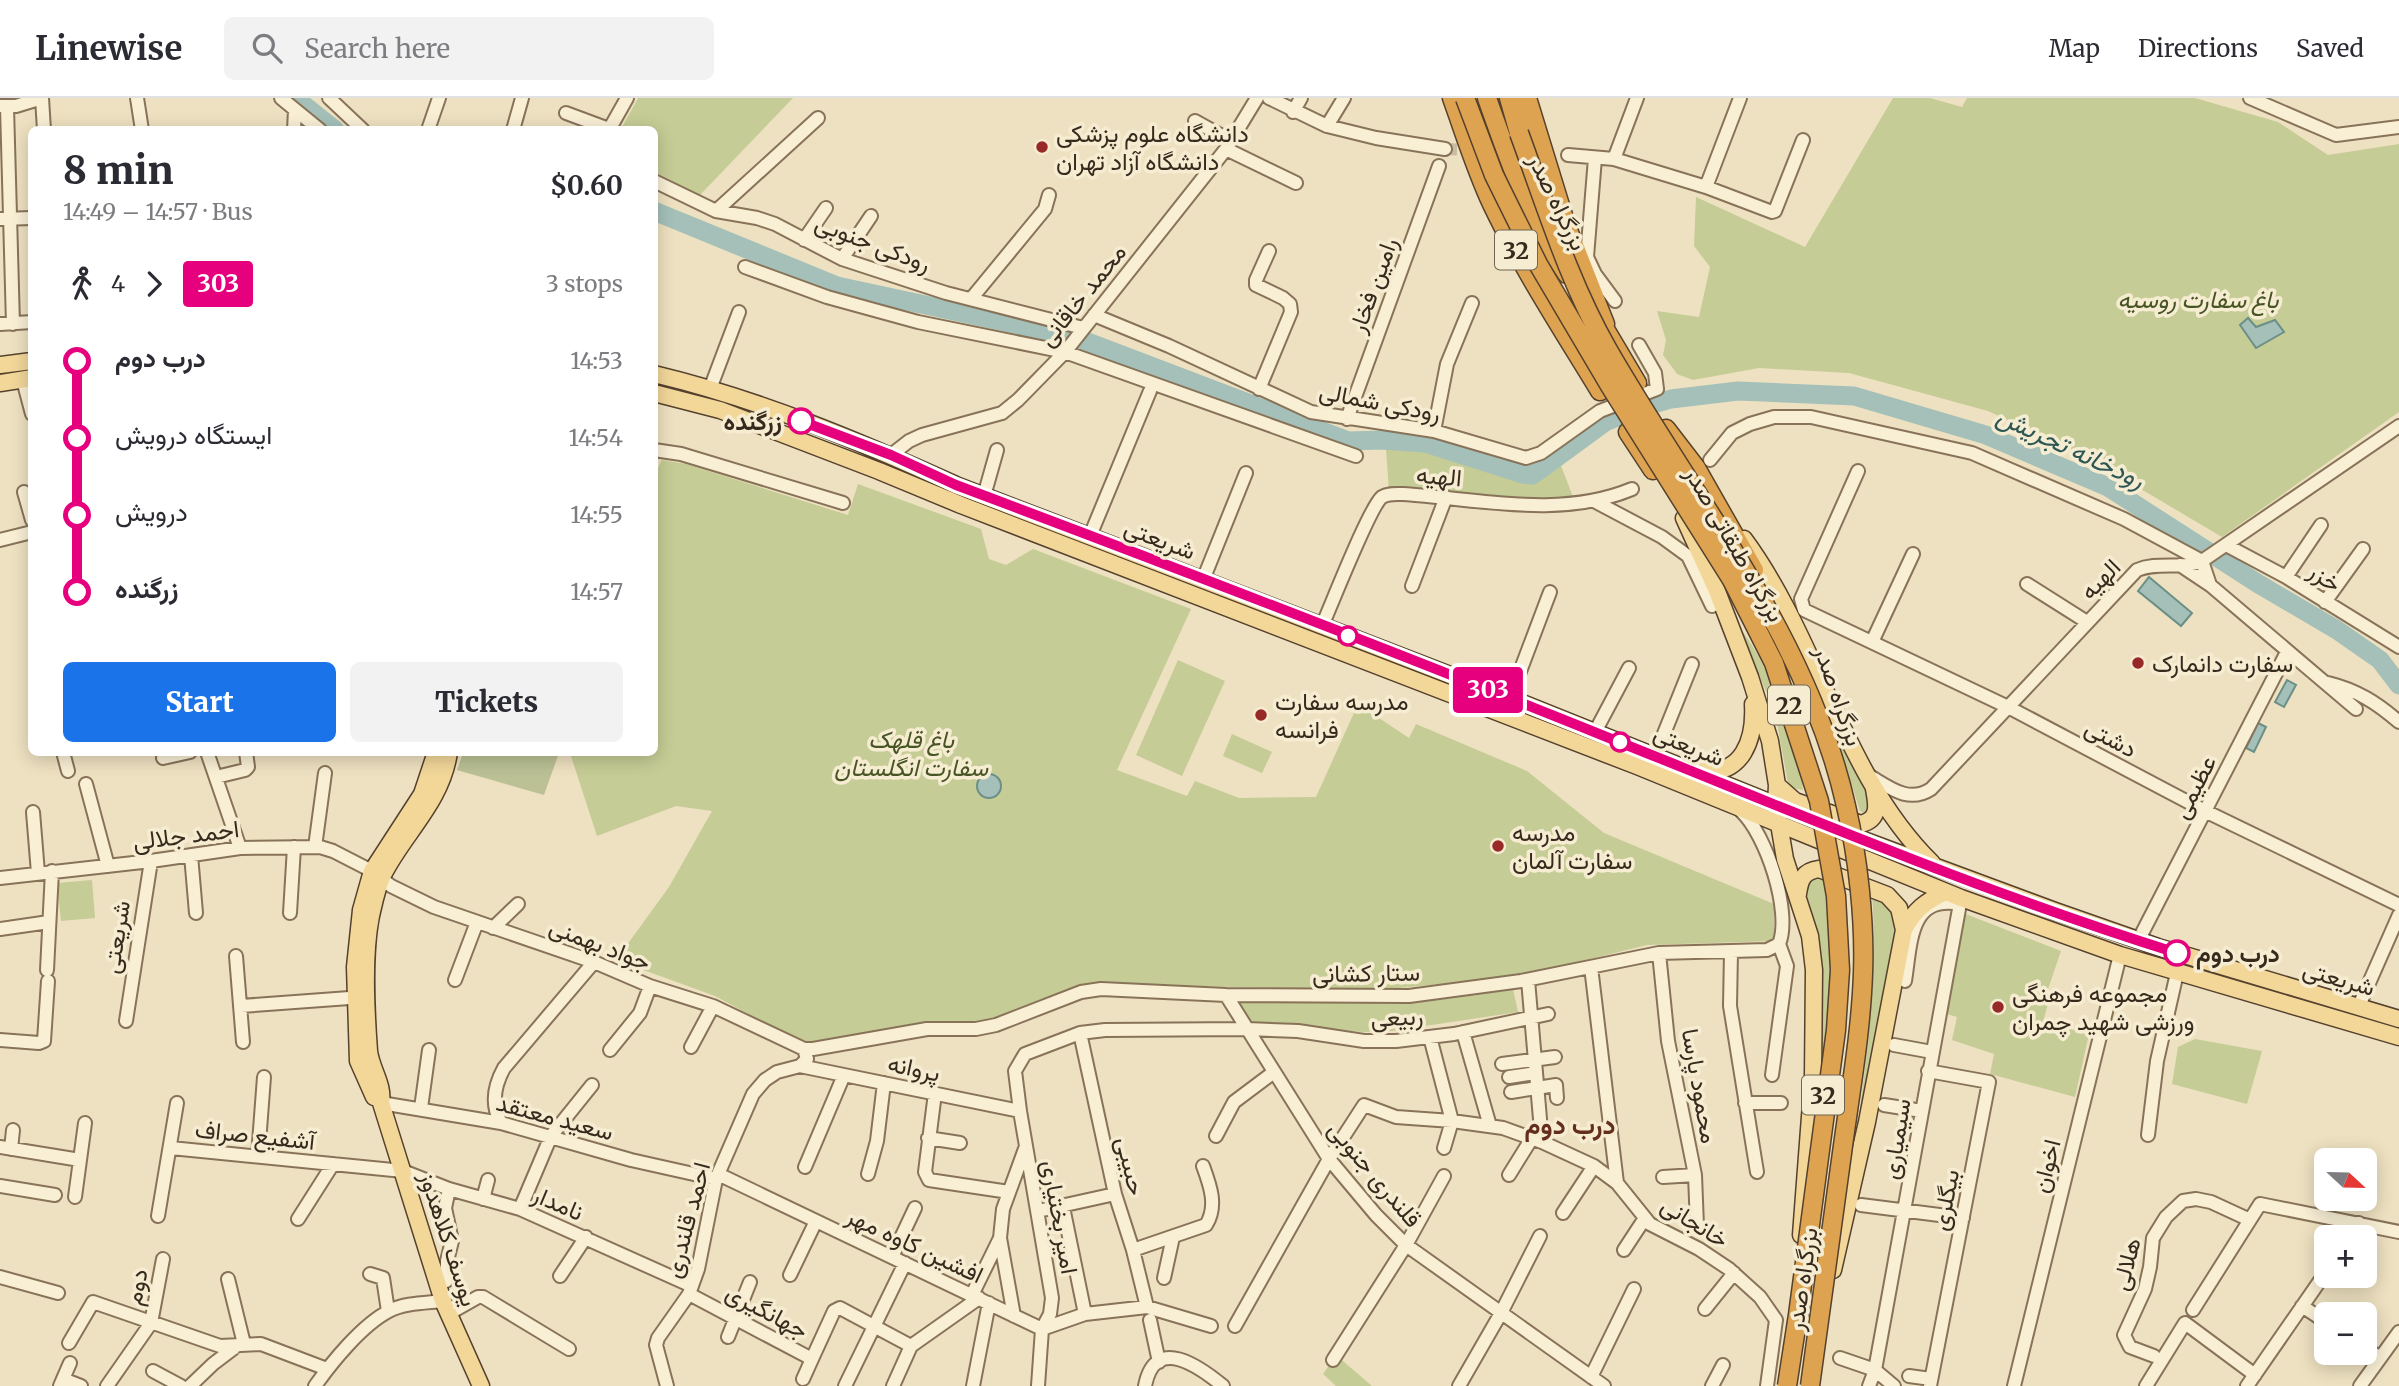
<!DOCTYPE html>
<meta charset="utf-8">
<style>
body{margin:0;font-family:Merriweather,Vazirmatn,serif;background:#f2f2f3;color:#2b2b33;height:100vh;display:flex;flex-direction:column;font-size:26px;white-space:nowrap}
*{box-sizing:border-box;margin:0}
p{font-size:23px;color:#7c7c81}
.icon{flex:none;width:38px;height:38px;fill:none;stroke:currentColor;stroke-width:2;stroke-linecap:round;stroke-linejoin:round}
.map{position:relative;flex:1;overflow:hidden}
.sheet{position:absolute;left:28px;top:28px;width:630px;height:630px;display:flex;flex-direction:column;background:#fff;border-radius:10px;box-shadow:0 4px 18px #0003}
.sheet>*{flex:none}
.badge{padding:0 14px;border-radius:5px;font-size:24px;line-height:46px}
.needle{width:46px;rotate:112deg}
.buttons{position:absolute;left:2314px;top:1050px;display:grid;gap:14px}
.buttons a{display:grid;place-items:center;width:63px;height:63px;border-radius:10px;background:#fff;box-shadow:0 4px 18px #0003;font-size:35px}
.map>.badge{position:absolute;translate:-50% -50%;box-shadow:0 0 0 4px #fff}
.legs{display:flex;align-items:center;gap:10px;height:77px;padding:0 35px;font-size:23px}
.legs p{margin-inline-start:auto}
.headline{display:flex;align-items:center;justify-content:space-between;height:119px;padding:0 35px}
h1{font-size:38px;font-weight:800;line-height:52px}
.cta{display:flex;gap:14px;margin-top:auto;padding:14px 35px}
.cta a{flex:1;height:80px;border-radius:10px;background:#1a73e8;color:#fff;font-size:28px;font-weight:800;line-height:80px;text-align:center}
.cta a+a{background:#f2f2f3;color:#2b2b33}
ul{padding:0 35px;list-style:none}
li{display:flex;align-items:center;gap:24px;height:77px;font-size:26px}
li i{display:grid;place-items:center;width:10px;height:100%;margin:0 9px;background:currentColor}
li i::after{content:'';width:18px;height:18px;margin:-9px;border:5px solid;border-radius:50%;background:#fff}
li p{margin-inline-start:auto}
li:first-child i{background:linear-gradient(#0000 50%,currentColor 0)}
li:last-child i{background:linear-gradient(currentColor 50%,#0000 0)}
header{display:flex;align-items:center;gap:42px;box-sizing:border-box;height:98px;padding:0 35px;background:#fff;border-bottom:2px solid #e1e1e2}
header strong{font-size:33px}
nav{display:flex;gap:38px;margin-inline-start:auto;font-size:24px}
.search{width:490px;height:63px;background:#f2f2f3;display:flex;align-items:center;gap:18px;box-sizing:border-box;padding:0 24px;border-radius:10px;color:#7c7c81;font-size:26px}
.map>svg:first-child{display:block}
.green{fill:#c5cc95}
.cemetery{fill:#bbc195}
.water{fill:#a4c0b9;stroke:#6b8f86;stroke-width:2}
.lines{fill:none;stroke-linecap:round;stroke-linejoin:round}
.river{stroke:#a4c0b9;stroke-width:19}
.minor-tunnel{stroke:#c9bca0;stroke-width:12;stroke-dasharray:12 6;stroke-linecap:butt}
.minor-casing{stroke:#887359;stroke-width:16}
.major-casing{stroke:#55412d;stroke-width:19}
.highway-casing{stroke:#55412d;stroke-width:21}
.minor{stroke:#f9efd5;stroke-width:12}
.major{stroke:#f2d799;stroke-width:16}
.highway{stroke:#dea351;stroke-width:18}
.highway-bridge-casing{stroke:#55412d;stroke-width:21;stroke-linecap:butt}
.highway-bridge{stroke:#dea351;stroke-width:18}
.line-1-casing{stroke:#fff;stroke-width:16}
.line-1{stroke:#e6007e;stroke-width:10}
.poi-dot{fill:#972928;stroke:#f5ecd1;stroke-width:2.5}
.stop-1-dot{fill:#fff;stroke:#e6007e;stroke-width:3.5}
.labels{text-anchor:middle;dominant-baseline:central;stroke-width:7;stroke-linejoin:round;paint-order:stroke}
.shield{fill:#f5ecd1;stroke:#706453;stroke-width:2}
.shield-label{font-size:23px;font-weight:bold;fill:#372a1d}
.poi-label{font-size:24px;fill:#372a1d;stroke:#f5ecd1;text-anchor:start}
.street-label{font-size:24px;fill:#372a1d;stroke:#f5ecd1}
.park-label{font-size:24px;font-style:italic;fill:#475424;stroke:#f5ecd1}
.stop-label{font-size:24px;font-weight:bold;fill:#372a1d;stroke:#f5ecd1;text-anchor:end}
.water-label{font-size:26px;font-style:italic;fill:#2c5755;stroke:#f5ecd1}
.neighbourhood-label{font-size:26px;font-weight:bold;fill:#642d1c;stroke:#f5ecd1}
</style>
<header>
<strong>Linewise</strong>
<div class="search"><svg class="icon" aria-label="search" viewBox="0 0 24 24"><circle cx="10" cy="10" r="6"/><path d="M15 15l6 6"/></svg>Search here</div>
<nav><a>Map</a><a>Directions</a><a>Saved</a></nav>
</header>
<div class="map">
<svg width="2399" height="1288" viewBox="0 0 2399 1288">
<rect width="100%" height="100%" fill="#eee1c1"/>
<path class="green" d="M638,0H793L700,97L655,74L654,32L621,31Z
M1893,0H1930L1962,9L1967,0H2195L2278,24L2328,57L2399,46V314L2222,439L2080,355L1988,313L1849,275L1759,270L1693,282L1677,276L1663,257L1666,242L1657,213L1699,219L1710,169L1694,148L1696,99L1805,149Z
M1386,351L1428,353L1454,358L1525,384L1533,383L1560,365L1573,399L1535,402L1389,393Z
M662,362L686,366L848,417L858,386L981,431L989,461L1006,467L1033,451L1191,511L1117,672L1187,698L1195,683L1239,700L1316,699L1358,606L1409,640L1416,626L1527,673L1604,735L1774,806V843L1647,847L1517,879L1377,892L1089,886L984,925L822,943H799L715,898L616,862L669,789L712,713L676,708L597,738L570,655L654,654V402L658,370Z
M1735,523C1770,567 1796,636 1803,692L1793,690L1788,685L1775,614Z
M1178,562L1225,583L1182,678L1136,657Z
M1827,609L1869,695V714L1865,716L1860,713Z
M1232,636L1272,654L1262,675L1223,658Z
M1824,774C1830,830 1834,886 1827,942C1823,978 1816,1014 1810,1050L1805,781Z
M92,782L95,820L61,823L57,785Z
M1872,796C1897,802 1897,829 1896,850L1857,1035C1867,956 1878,876 1872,796Z
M1963,815L2061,853L2045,900L2049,902L2043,924L2089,936L2075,999L1990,976L1994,956L1952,942L1957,919L1947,916Z
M1513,891L1518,914L1392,933L1363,934L1252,925L1238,903L1408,904Z
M2195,941L2262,953L2247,1006L2172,986L2178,949Z
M1336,1257L1372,1288H1336L1323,1276Z"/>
<path class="cemetery" d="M463,655V654L559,655L544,697L457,672Z"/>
<path class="water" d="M2248,220L2256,229L2275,222L2284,234L2256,250L2240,227Z
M2149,479L2192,515L2181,528L2138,493Z
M2287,582L2296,587L2284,609L2275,604Z
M2258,625L2266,629L2254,654L2246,650Z
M977 688a12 12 0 1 1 24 0a12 12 0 1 1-24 0Z"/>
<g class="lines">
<path class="river" d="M295,0L335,32
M654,113L837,188L1051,234L1090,245L1348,343L1383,342L1425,345L1523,376L1532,377L1538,373L1605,324L1640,310L1671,301L1738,293L1854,298L1986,337L2108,389L2257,485L2337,532L2380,562L2399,587"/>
<path class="minor-tunnel" d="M1445,51L1476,52"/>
<g class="minor-casing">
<path id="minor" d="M42,0L44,32
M137,0L142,32
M281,0L320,32
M329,0L363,32
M1269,0L1327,28L1376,40L1445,51
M2250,0L2336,37L2399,29
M0,8H16L42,0
M7,9L13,226
M1293,14L1301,0
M566,15L609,31
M1195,23L1231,43
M1327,28L1344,0
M294,32L295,12
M428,32L439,0
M513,32L522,0
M609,32L627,0
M1226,51L1296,85
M1568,57L1614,61L1706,89L1772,114L1775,113L1803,42
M1595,60L1587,159L1595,176L1615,203
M1614,61L1637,0
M654,83L716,113L757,120L775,126L842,161L946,195L1083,230
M1706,89L1740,0
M716,113L818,20
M0,121L32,120
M804,142L826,110
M842,161L871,118
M745,169L827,199L918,224L1065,254L1356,358
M971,201L1045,111L1049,97
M1094,217L1169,248L1311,314L1434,333L1526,360L1541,355L1600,313L1657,291L1655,275L1639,247
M0,226L32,224
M23,282L32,316
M710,291L739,214
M1259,291L1291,214L1290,206L1283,200L1256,187V182L1269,153
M1347,321L1439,68
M1434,333L1447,266L1472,205
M654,352L681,356L843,405
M891,357L909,343L922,337L1002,315L1018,302L1065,254L1226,51L1257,0
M1710,362L1732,335L1750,326L1774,319H1811L1972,355L2124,421L2202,463L2210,487L2356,611
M1858,373L1801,501L1804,512L2008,609L2205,713L2399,807
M24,394L32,422
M984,398L997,352
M1594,403L1662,439L1688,458L1712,508
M1090,438L1150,293
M0,442L32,434
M2226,447L2286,479L2399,549
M2180,467L2210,487
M2286,479L2321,427
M1203,482L1246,375
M2027,486L2087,524
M1412,488L1446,399
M2325,504L2363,451
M1322,528C1331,508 1370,408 1382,399C1388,395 1396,396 1403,396C1479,401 1560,421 1632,391
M1872,544L1913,456
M2328,585C2357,592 2377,605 2399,624
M1510,600L1550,494
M1595,634L1629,570
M63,654L68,673
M207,654L240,750
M1655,658L1692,566
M163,660L190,654
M1868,677C1889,689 1908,706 1931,691L2137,472C2158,463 2182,472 2202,463L2399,328
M216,679L245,672L248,669L246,654
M86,686L108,768
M33,714L38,775
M315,749L325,675
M191,757L196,815
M0,780L151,763L240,750L320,749L333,753L372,773L391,788L434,809L594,864L650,888L713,908L804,951H813L927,931H976L996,927L1081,894L1101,891L1226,897L1409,898L1521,883L1659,855L1767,852L1779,846C1792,814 1766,736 1741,713
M290,815L294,749
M493,830L518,806
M0,831L49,824
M2138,843L2287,554
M1731,854L1730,908L1757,1074
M1659,855L1668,943L1695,1077L1697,1128
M236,858L243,944
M1591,869L1617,1085
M47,872L52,773
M455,882L477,824
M1528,882L1542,1044
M1905,883C1911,846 1909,796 1960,806
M1226,897L1329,1061L1376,1117L1406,1147L1604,1288
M241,908L363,899
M2358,910L2399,817
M126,923L151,763
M1463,934L1490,1028
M1080,935L1115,1096L1133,1152L1147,1209
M1430,939L1452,1023L1444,1050
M0,942L39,945L44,943L48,883
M1894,947L1932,954
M691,949L713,908
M610,952L640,915L650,888
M1502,966L1555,959
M800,968L1020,1013
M1928,973L1989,984L1930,1288
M1772,977L1787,868L1779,846
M1509,979L1536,975
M1511,994L1556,987L1557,1000
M935,995L925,1074L929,1082L1009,1094
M381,1005L501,1025L631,1062L716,1081
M1745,1005H1781
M1884,1007L1922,1013
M421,1010L429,952
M501,1025C491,1007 494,988 504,970L594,864
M2148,1037L2157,963L2177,875
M1216,1038L1234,1004L1274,974
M928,1040L960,1045
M0,1049L80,1062
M171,1050L403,1073L449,1091L520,1111L692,1188
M11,1051L13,1032
M258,1058L264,979
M805,1069L844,977
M718,1076L1042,1231
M868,1076L877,1043L884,985
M1509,1077L1532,1040
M1663,1079L1695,1077
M0,1088L55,1097
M75,1099L85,1025
M483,1101L488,1082
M1861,1107L1963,1120
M1063,1109L1085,1216
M520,1111L551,1038L592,987
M1038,1113L1115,1096
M1563,1115L1594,1068
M158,1118L177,1005
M298,1121L333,1066
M2349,1139L2359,1125
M1133,1152L1206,1127C1218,1108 1210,1087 1203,1068
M1624,1152L1645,1120
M892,1159L915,1110
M370,1176L383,1180L388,1213
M790,1177L816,1123
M560,1178L586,1139
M0,1179L58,1195
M1164,1180L1173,1139
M228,1181L244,1246
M446,1183L447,1163L452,1143L445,1110L449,1091
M689,1196L812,1261L834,1213L840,1210L911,1248
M972,1197L1000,1140
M2302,1208L2326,1224
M1705,1211L1734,1175
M2193,1212L2260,1106L2399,1134
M448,1216L478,1199H483L569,1251
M1014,1218L1000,1140L1003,1111L1026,1048
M1150,1222L1159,1264
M1235,1228L1329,1061L1364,1007L1396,1019L1452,1023L1503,1030L1542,1044L1594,1068L1617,1085L1650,1126L1699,1151L1729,1171L1760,1199L1776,1222L1767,1288
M1042,1231L1085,1216L1147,1209L1211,1228
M728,1239L750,1184
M69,1245L93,1204L220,1248L261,1246L327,1271
M2364,1249L2380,1260
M2154,1258L2130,1249L2124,1237L2145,1191L2150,1169L2153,1140L2166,1119L2183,1103L2196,1101L2211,1104L2250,1122
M1840,1260L1875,1272L1894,1288
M1333,1262L1406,1147L1444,1078
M153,1273L181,1288
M1909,1278L1931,1281
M1591,1279L1634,1191
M63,1281L81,1288
M803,1281L812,1261
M60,1288L70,1265
M107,1288L151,1225L163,1161
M190,1288L213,1266L238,1247
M315,1288C332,1264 362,1227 389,1213C404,1205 426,1205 443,1203
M667,1288L656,1247L658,1240L689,1196L698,1171L716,1081L753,996L765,982L777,974L800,968L807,961L804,951
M845,1288L905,1165
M893,1288L911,1248L979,1200
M973,1288L989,1205
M1038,1288L1042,1231L1050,1216L1052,1200L1020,1013L1015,973L1025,956L1080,935L1105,932L1247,931L1298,933L1364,943H1396L1454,936L1548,916
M1145,1288C1155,1236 1200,1269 1223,1288
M1459,1288L1501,1215L1540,1138
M1712,1288L1723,1267
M1869,1288L1875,1272L1961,800
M2014,1288L2120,857
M2146,1288L2185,1225L2255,1277
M2247,1288L2326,1174
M2360,1288L2399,1234"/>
</g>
<g class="major-casing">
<path id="major" d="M0,267L32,263
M654,276C759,301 859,343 956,387L1510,600L1866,743L2055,813L2158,849L2399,921
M0,285L32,280
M654,295L720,312L879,373L961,407L1637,668L1961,800L2120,857L2399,939
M1684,420L1717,493L1750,579L1770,643L1777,687L1776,707L1779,726L1785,761L1810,838L1814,872L1813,979L1801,1137
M1744,441C1818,541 1843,678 1932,765
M449,654C442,704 404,735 383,777C377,789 374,805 371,818C363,858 366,912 369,953C371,971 384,986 381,1005L443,1203L481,1288
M1701,673C1743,678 1755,641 1753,606
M1777,687L1795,703L1861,726C1880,721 1877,707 1874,691
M1798,796C1800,782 1803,773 1819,771L1887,797L1899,810L1904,832
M374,999L358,963L355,869L361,812L372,773L422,696L436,654
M1833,1172L1867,1024L1904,832C1914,812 1926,803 1946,794"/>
</g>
<g class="highway-casing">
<path id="highway" d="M1452,0C1465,36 1476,72 1492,106C1523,171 1563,232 1600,293
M1487,0C1508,60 1530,124 1567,176
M1509,0L1519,35
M1527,0L1566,127L1605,226
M1596,216L1637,285
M1666,331L1696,370L1754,472
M1628,334L1653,372"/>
</g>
<use href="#minor" class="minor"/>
<use href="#major" class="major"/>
<use href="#highway" class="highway"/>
<g class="highway-bridge-casing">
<path id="highway-bridge" d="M1465,0L1494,77L1538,166L1610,288L1732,482L1774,565L1819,703L1836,798L1840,872L1836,932L1798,1217L1787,1288
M1519,35C1546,108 1569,184 1608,252C1693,400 1808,538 1846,708C1858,759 1865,823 1863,875C1861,935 1850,995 1842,1055C1831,1133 1821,1210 1810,1288"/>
</g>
<use href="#highway-bridge" class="highway-bridge"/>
</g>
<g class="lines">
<g class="line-1-casing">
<path id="line-1" d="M801,323L891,357L956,387C1180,471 1403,557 1624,646C1807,719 1990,797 2177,855"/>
</g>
<use href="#line-1" class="line-1"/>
</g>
<g class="poi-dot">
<circle cx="1042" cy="49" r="7"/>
<circle cx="2138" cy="565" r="7"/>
<circle cx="1261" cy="617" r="7"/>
<circle cx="1498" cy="748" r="7"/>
<circle cx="1998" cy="909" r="7"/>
</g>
<g class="stop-1-dot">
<circle cx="801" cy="323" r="12"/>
<circle cx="1348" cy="538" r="9"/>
<circle cx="1620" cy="644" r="9"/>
<circle cx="2177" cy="855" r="12"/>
</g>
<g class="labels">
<g class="shield">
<rect x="1495" y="132.5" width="42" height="39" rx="5"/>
<rect x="1768" y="587.5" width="42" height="39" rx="5"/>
<rect x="1802" y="977.5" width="42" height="39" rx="5"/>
</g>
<g class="shield-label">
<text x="1516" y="152">32</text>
<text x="1789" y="607">22</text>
<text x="1823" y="997">32</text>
</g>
<g class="poi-label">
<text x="1056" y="35">دانشگاه علوم پزشکی<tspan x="1056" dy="28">دانشگاه آزاد تهران</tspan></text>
<text x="2152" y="565">سفارت دانمارک</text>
<text x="1275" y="603">مدرسه سفارت<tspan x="1275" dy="28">فرانسه</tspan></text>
<text x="1512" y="734">مدرسه<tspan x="1512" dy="28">سفارت آلمان</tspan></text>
<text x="2012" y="895">مجموعه فرهنگی<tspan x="2012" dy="28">ورزشی شهید چمران</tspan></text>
</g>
<g class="street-label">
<text transform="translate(1558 104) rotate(64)">بزرگراه صدر</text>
<text transform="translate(873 145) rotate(21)">رودکی جنوبی</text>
<text transform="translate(1373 187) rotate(-70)">رامین فخار</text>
<text transform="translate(1082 197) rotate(-51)">محمد خاقانی</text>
<text transform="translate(1380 304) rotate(11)">رودکی شمالی</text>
<text transform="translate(1439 378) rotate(5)">الهیه</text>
<text transform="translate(1160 441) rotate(21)">شریعتی</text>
<text transform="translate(1735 446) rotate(60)">بزرگراه طبقاتی صدر</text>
<text transform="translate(2325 479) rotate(33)">خزر</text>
<text transform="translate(2100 481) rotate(-45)">الهیه</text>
<text transform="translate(1839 598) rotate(71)">بزرگراه صدر</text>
<text transform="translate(2111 640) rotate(28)">دشتی</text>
<text transform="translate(1689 647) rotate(22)">شریعتی</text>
<text transform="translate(2194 689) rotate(-63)">عظیمی</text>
<text transform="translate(186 737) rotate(-7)">احمد جلالی</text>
<text transform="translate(116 839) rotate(-81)">شریعتی</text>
<text transform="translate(600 846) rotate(21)">جواد بهمنی</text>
<text transform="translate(1366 875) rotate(-1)">ستار کشانی</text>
<text transform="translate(2339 880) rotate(16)">شریعتی</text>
<text transform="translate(1397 919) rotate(-3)">ربیعی</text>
<text transform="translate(914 970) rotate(12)">پروانه</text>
<text transform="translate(1700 988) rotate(80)">محمود پارسا</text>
<text transform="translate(555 1019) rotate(15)">سعید معتقد</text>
<text transform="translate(255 1037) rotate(6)">آشفیع صراف</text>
<text transform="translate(1896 1041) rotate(-81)">سیمیاری</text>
<text transform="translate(1131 1068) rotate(77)">حبیبی</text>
<text transform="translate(2046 1068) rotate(-76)">اخوان</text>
<text transform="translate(1375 1076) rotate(50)">قلندری جنوبی</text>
<text transform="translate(1945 1102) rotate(-79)">بیگلری</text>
<text transform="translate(558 1105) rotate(23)">نامدار</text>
<text transform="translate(1060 1119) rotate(80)">امیر بختیاری</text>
<text transform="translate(687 1122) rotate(-75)">احمد قلندری</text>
<text transform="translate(1695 1124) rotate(32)">خانجانی</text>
<text transform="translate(449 1141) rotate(72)">یوسف کلاهدوز</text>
<text transform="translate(915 1147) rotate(25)">افشین کاوه مهر</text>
<text transform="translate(2126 1166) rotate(-75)">هلالی</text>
<text transform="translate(1802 1181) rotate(-82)">بزرگراه صدر</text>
<text transform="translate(136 1189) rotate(-79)">دوم</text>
<text transform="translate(767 1213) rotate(28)">جهانگیری</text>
</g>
<g class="park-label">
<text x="2198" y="201">باغ سفارت روسیه</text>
<text x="911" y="641">باغ قلهک<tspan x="911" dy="28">سفارت انگلستان</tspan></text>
</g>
<g class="stop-label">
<text x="782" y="323">زرگنده</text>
<text x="2196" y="855" text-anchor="start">درب دوم</text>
</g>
<g class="water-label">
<text transform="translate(2071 349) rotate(25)">رودخانه تجریش</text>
</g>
<g class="neighbourhood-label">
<text x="1570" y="1026">درب دوم</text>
</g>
</g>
</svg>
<div class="buttons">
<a><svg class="needle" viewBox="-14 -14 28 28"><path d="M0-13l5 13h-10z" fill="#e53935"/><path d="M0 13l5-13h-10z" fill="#7c7c81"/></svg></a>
<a>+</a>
<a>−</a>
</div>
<b class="badge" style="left:1488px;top:592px;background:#e6007e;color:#fff">303</b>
<section class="sheet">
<div class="headline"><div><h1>8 min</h1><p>14:49 – 14:57 · Bus</p></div><b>$0.60</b></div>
<div class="legs"><svg class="icon" aria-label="walk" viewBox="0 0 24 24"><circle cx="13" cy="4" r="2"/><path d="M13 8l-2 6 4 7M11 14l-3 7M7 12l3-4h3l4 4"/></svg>4<svg class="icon" aria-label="forward" viewBox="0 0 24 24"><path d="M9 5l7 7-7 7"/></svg><b class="badge" style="background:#e6007e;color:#fff">303</b><p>3 stops</p></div>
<ul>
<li><i style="color:#e6007e"></i><b>درب دوم</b><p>14:53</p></li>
<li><i style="color:#e6007e"></i><span>ایستگاه درویش</span><p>14:54</p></li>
<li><i style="color:#e6007e"></i><span>درویش</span><p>14:55</p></li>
<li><i style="color:#e6007e"></i><b>زرگنده</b><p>14:57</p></li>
</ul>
<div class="cta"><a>Start</a><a>Tickets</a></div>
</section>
</div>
